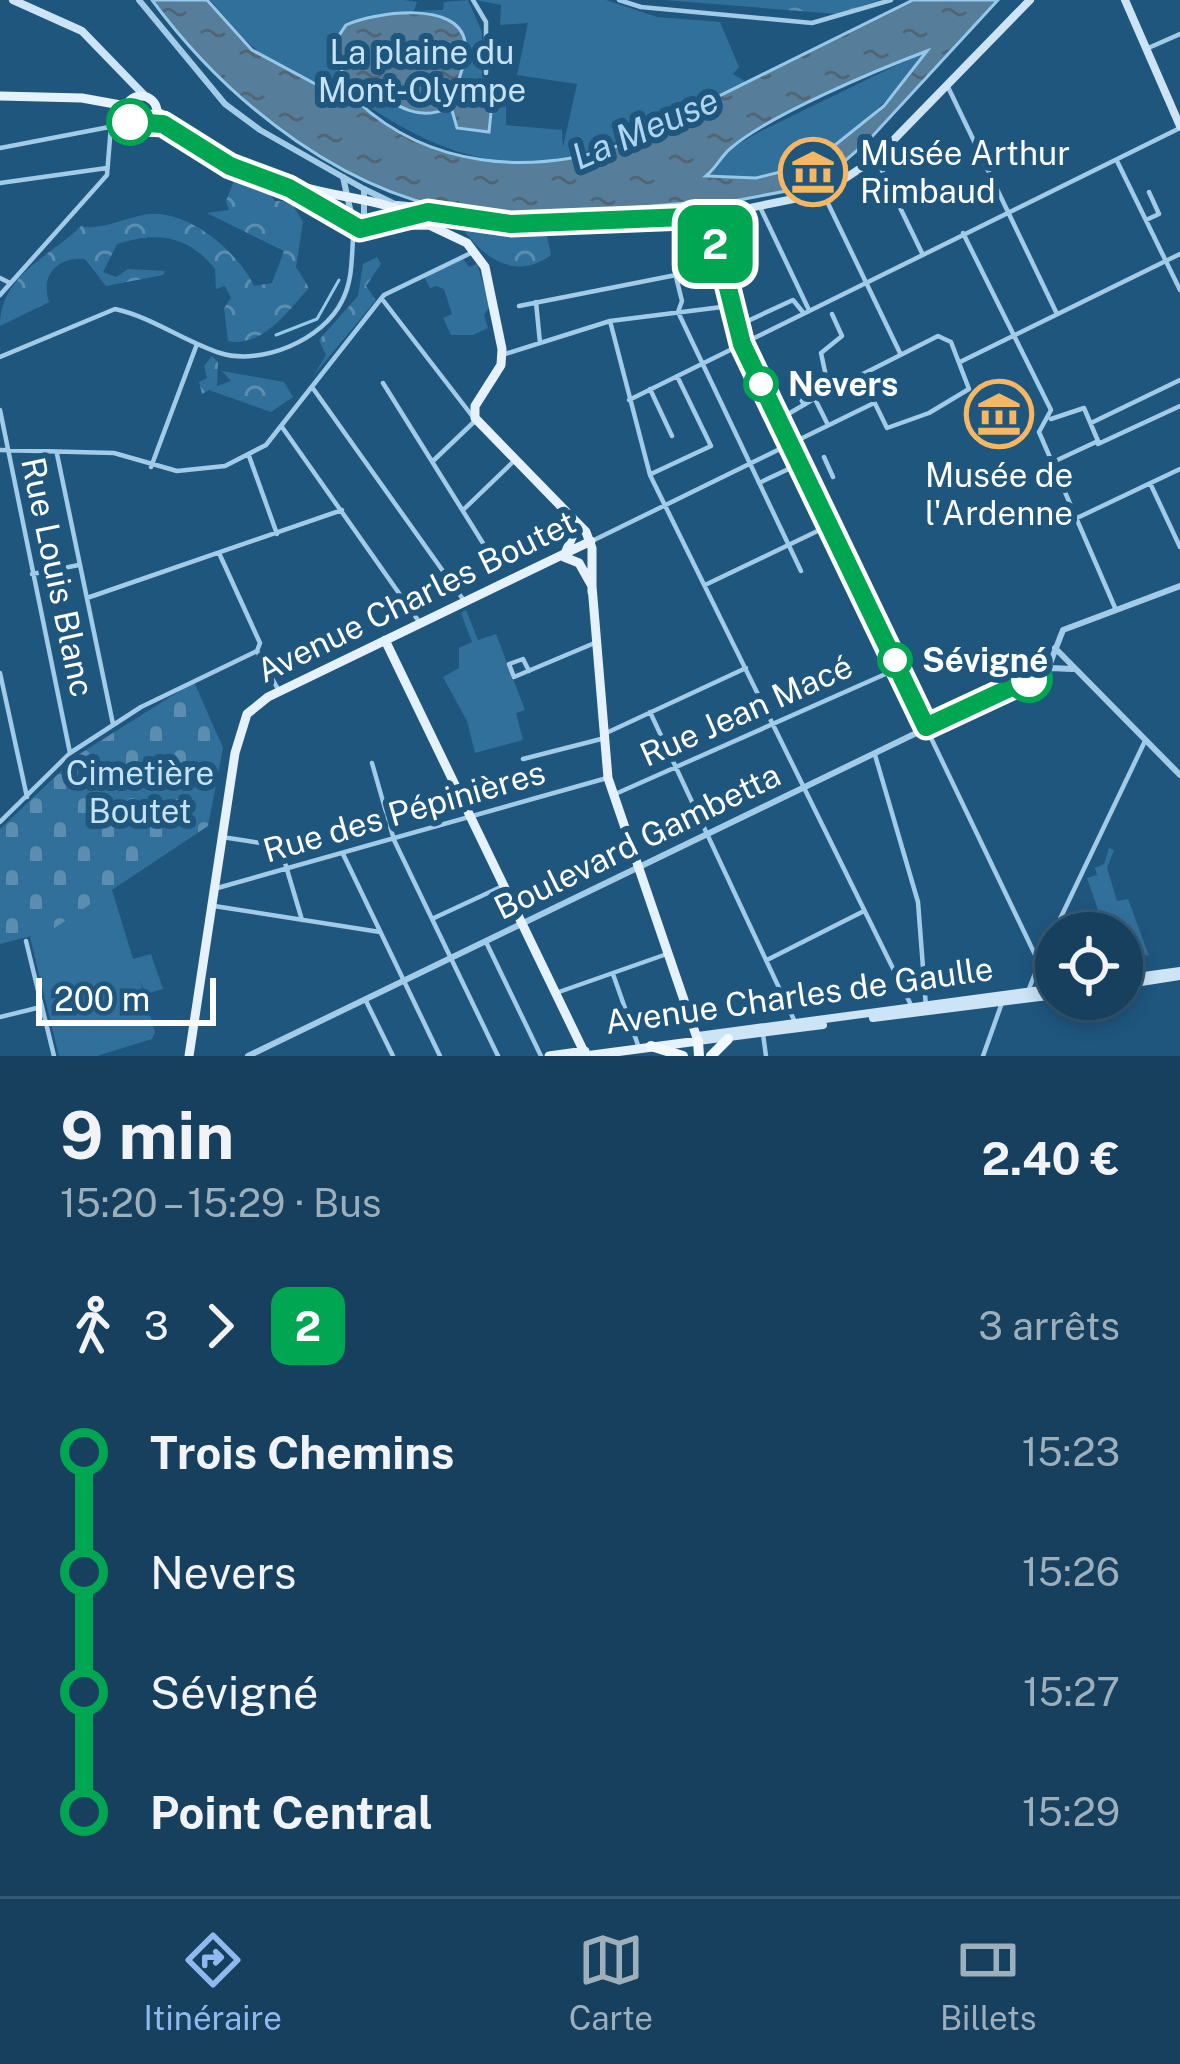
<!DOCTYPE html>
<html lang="fr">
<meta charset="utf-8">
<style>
body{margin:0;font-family:"Public Sans",sans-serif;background:#204764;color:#f1f3f6;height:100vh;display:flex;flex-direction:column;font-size:45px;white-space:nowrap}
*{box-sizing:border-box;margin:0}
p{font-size:39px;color:#9eafbc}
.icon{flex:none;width:66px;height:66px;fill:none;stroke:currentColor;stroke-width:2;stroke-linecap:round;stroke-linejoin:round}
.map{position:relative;height:1056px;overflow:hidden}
.details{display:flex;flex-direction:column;background:#17405e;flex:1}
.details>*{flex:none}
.badge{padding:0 24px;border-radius:18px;font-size:42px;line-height:78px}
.controls{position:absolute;left:1035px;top:912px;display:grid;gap:24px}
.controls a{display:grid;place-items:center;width:108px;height:108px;border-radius:50%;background:#17405e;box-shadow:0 6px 18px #0003,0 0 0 3px #365973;font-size:60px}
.scale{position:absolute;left:36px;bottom:30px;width:180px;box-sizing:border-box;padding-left:12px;border:6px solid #fff;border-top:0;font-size:33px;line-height:42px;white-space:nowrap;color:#fff;-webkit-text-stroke:9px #1f567e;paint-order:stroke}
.map>.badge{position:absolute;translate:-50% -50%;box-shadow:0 0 0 6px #fff}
.legs{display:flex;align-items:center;gap:18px;height:132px;padding:0 60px;font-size:39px}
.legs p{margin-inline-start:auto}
.head{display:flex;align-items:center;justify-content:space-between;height:204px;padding:0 60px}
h1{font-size:66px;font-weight:700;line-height:90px}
ul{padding:0 60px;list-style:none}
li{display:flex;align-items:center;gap:42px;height:120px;font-size:45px}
li i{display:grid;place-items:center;width:18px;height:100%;margin:0 15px;background:currentColor}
li i::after{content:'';width:30px;height:30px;margin:-15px;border:9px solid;border-radius:50%;background:#17405e}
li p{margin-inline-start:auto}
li:first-child i{background:linear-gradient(#0000 50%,currentColor 0)}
li:last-child i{background:linear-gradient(currentColor 50%,#0000 0)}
.menu{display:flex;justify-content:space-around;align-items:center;height:168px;border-top:3px solid #365973;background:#17405e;font-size:33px;color:#9eafbc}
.menu a{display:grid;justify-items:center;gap:6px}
.menu .active{color:#90b9f0}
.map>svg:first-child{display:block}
.green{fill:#32709c}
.forest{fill:url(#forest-crowns)}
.cemetery{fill:url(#cemetery-stones)}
.water{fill:url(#water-ripples);stroke:#96c8e9;stroke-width:3}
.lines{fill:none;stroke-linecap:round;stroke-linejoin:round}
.stream{stroke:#96c8e9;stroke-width:3}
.minor{stroke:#a2cbe8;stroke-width:4.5}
.tertiary{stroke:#a2cbe8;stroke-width:6}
.secondary{stroke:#cde4f6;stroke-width:8}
.primary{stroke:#e5f2fd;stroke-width:9}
.trunk{stroke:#f2f8fe;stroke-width:10}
.line-1-casing{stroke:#fff;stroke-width:27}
.line-1{stroke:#00a651;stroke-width:18}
.stop-1-dot{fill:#fff;stroke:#00a651;stroke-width:6}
.labels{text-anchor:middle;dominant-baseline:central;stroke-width:12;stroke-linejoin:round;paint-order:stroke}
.park-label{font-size:33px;fill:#c6e2f6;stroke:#1f567e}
.poi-label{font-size:33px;fill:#fff;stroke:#1f567e;text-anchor:start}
.stop-label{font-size:33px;font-weight:bold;fill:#fff;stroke:#1f567e;text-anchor:start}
.street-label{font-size:33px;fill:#fff;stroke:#1f567e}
.water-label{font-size:36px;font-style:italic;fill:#aed5ef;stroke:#1f567e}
</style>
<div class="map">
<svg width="1180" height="1056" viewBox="0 0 1180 1056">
<defs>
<pattern id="forest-crowns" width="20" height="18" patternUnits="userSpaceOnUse" patternTransform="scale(3)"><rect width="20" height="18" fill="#32709c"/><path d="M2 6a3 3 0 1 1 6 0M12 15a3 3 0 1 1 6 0" fill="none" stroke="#5b8db0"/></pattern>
<pattern id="cemetery-stones" width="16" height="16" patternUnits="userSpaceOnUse" patternTransform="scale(3)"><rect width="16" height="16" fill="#32709c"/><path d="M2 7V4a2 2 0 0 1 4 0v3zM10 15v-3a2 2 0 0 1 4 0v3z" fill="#5b8db0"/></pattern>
<pattern id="water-ripples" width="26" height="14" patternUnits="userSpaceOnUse" patternTransform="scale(3)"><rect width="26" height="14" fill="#567e9b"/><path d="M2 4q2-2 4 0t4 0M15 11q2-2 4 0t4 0" fill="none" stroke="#516574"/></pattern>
</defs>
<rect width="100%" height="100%" fill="#1f567e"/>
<path class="green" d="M210,0H404L417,2L414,11L443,10L444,2L468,0L482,32V77L506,92V125L562,130L563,147L577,84L517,75L528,23L500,25L501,5L476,0H606L657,17L720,22L739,67L733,74L746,82C593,155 514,209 358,99C337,84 313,83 291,73C257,58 234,27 210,0Z
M930,49C879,112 799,206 706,176L728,150L759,132Z
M463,259L469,267L477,264L490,306L484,315L488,328L473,335H451L443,318L452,314L444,289L436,286L430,288L424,277Z
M466,610L478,640L496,634L525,710L516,713L523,740L475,753L467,721L443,677L459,668V648L472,642L461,613Z
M1109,848L1114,850L1107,868L1117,901L1128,899L1149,956L1143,954L1135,963H1122V933H1106L1087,878L1097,875L1095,868L1104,864Z
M112,890L133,959L151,954L163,989L146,994L140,981L155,1032L152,1039L97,1056H59L30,937Z"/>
<path class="forest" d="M665,0H879L837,14Z
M236,176L267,190L275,201H290L303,222L296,267L309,288C287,312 262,348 228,341L224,308L231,298L225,286L216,289L215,269C188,235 157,231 117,244L103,272L116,277L128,269L165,271L163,275L106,286L85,259C57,257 40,275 49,302L0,326C0,274 53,255 81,226C98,231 123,219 143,215C184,206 238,251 254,286L272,283L284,251L207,213L229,210L226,201Z
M468,228L547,236L551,255C517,280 486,260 465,232Z
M377,257L381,264L366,286L376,300L314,375L326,355L319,340L358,296L363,264Z
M212,356L218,362L217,386L231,381L222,371L284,382L293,397L271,412L209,390L202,394L199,382L207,378L204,366Z"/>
<path class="cemetery" d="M194,682L223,748L208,826L50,931L0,944V829L78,755Z"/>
<path class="water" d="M152,0H207L252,50L323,88L344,76L332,46L346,25C375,12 459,0 465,42C468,65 459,70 456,93L465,98L484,87L493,93L489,132L457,128L451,107C420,122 397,108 370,86L357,89V101C429,168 531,176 620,145L913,0H998L868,141L823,180L815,161L884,106L927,51C879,69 769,115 731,148C721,156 717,167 706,176L756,178L804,166L812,186L703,207L688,203C621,208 552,219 485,214C352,203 228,103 152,0Z"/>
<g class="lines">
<path class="stream" d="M276,335L317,319L339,280"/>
<path class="minor" d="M473,0L486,22V73
M619,0L641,7L812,23L891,0
M1146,49L1180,34
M948,87L1057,314
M0,148L130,123
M876,158L922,253
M1117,161L1180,290
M0,183L107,168
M823,193L900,353
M760,207L808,308
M710,216L742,344L1039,963L1029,989
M1146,220L1159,214L1149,192
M963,233L1051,410L1039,432L1116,610
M674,269L682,301L678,312L801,571
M0,278L10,283
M0,295L107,175L111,126
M382,299L473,417
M536,302L540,343
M519,306L676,275
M610,321L650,475L911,1005
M739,325L793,300L802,311
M938,336L951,342L969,389L929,413L887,428L861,375Z
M502,355L610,321L730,306
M0,357L115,309C152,317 183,341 220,353C261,366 323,340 342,301C354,278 351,253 354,227
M960,362L1180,254
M789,375L804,405
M383,383L491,556
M312,387L465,602
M650,389L672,436
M815,399L828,425
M629,400L1180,128
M0,410L70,753
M1051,419L1084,408L1098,441L1051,463
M778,420L829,390L821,353L842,336L832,314
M1091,423L1180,380
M282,427L420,623
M1098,444L1180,406
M0,450L114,453L177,471L225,466L266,445L384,295L473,252
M57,454L113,724
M249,456L277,534
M824,457L833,477
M433,461L476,420
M151,467L197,344
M651,474L711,446L677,376
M759,483L797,465
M1150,483L1180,547
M463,510L515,460
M1077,518L1180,469
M592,541L872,404
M219,553L260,643L257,651L279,691
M32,574L79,565
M705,585L830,525
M87,598L342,510
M529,671L523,659L509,664L514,677L597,642
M0,673L27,797
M650,712L795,1022
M604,734L746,668
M875,755L918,902L926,1007
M523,759L605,738
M372,763L394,840L498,1056
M613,795L899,668
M0,822L70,753L141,707L257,651
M222,837L280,846L302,920
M343,854L440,1056
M214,889L607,778
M214,906L380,932
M434,918L505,885
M26,941L54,1056
M486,942L541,1056
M767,960L864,911
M613,974L639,1048
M1041,991L1039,963L1145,741
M556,993L664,955
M365,999L393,1056
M0,1017L41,1007
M763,1034L766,1056
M983,1056L1003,1000"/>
<path class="tertiary" d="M139,0L225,104L260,130L364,189V216L357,225
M343,177L354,227
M364,189L397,205
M1055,648L1180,775
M1049,666L1063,630L1180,586
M248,1056L1051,668L1072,669"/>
<path class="secondary" d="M13,0L82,31L145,96
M1125,0L1180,126
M397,205L428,208
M388,223L428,212L511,223H610L710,216L823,193L876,158L1030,0
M1122,979L1180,971
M1122,985L1180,976
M873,1018L1056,995
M698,1036L1056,988
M698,1041L823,1025"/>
<path class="primary" d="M0,96L82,98L126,106
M125 112a16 16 0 1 1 32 0a16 16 0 1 1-32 0Z
M157,111L177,126
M152,123L230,166L304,196L347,226L429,225L467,243L485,267L502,349L501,365L475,406V418L586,532L592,548V592
M288,182C334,200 381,195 424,222
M566,551L574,533L568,517
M564,557L579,563L592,586L608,778L698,1041L585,1056
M385,640L586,1056
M189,1056L235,753L247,714L268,697L591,541
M549,1056L585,1051"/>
<path class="trunk" d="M698,1041L699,1056
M651,1046L683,1056
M711,1056L728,1039"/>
</g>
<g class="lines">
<g class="line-1-casing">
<path id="line-1" d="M130,122L163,124L230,166L289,188L360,229L428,212L511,224L710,216L742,344L926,727L1029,679"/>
</g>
<use href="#line-1" class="line-1"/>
</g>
<defs>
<g id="museum-ring" transform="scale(3.45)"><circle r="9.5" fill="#1f567e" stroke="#f6b662" stroke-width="1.5"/><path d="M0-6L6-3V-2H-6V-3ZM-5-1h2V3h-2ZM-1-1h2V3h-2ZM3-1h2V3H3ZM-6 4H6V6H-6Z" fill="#f6b662"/></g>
</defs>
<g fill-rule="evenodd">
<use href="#museum-ring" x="813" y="172"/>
<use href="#museum-ring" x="999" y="414"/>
</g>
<g class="stop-1-dot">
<circle cx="130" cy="122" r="21"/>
<circle cx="761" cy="384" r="15"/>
<circle cx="895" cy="660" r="15"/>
<circle cx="1029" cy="679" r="21"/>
</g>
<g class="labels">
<g class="park-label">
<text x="422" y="52">La plaine du<tspan x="422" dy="38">Mont-Olympe</tspan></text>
<text x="140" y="773">Cimetière<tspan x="140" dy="38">Boutet</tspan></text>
</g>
<g class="poi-label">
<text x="860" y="153">Musée Arthur<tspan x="860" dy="38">Rimbaud</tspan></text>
<text x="999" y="475" text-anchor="middle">Musée de<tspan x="999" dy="38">l'Ardenne</tspan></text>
</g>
<g class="stop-label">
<text x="788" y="384">Nevers</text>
<text x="922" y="660">Sévigné</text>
</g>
<g class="street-label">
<text transform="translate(58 577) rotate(78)">Rue Louis Blanc</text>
<text transform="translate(416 596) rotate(-26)">Avenue Charles Boutet</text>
<text transform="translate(746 710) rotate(-24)">Rue Jean Macé</text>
<text transform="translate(404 811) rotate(-16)">Rue des Pépinières</text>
<text transform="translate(637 841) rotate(-26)">Boulevard Gambetta</text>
<text transform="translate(799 995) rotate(-8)">Avenue Charles de Gaulle</text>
</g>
<g class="water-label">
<text transform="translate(645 128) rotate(-23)">La Meuse</text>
</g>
</g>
</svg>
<div class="controls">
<a><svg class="icon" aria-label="locate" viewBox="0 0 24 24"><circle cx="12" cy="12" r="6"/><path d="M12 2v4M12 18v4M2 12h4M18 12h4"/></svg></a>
</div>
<div class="scale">200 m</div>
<b class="badge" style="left:715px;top:244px;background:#00a651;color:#fff">2</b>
</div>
<section class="details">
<div class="head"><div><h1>9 min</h1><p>15:20 – 15:29 · Bus</p></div><b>2.40 €</b></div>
<div class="legs"><svg class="icon" aria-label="walk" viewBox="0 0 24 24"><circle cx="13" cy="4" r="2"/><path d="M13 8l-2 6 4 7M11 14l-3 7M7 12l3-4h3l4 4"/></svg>3<svg class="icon" aria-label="forward" viewBox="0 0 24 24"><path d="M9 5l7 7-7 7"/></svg><b class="badge" style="background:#00a651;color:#fff">2</b><p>3 arrêts</p></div>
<ul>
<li><i style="color:#00a651"></i><b>Trois Chemins</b><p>15:23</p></li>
<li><i style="color:#00a651"></i><span>Nevers</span><p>15:26</p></li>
<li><i style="color:#00a651"></i><span>Sévigné</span><p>15:27</p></li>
<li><i style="color:#00a651"></i><b>Point Central</b><p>15:29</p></li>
</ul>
</section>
<nav class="menu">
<a class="active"><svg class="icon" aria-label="directions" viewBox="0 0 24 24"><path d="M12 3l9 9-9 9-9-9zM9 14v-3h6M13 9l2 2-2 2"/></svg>Itinéraire</a>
<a><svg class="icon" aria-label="map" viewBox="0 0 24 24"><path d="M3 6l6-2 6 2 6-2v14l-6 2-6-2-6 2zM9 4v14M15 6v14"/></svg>Carte</a>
<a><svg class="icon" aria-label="tickets" viewBox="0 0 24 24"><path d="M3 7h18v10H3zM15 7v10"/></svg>Billets</a>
</nav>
